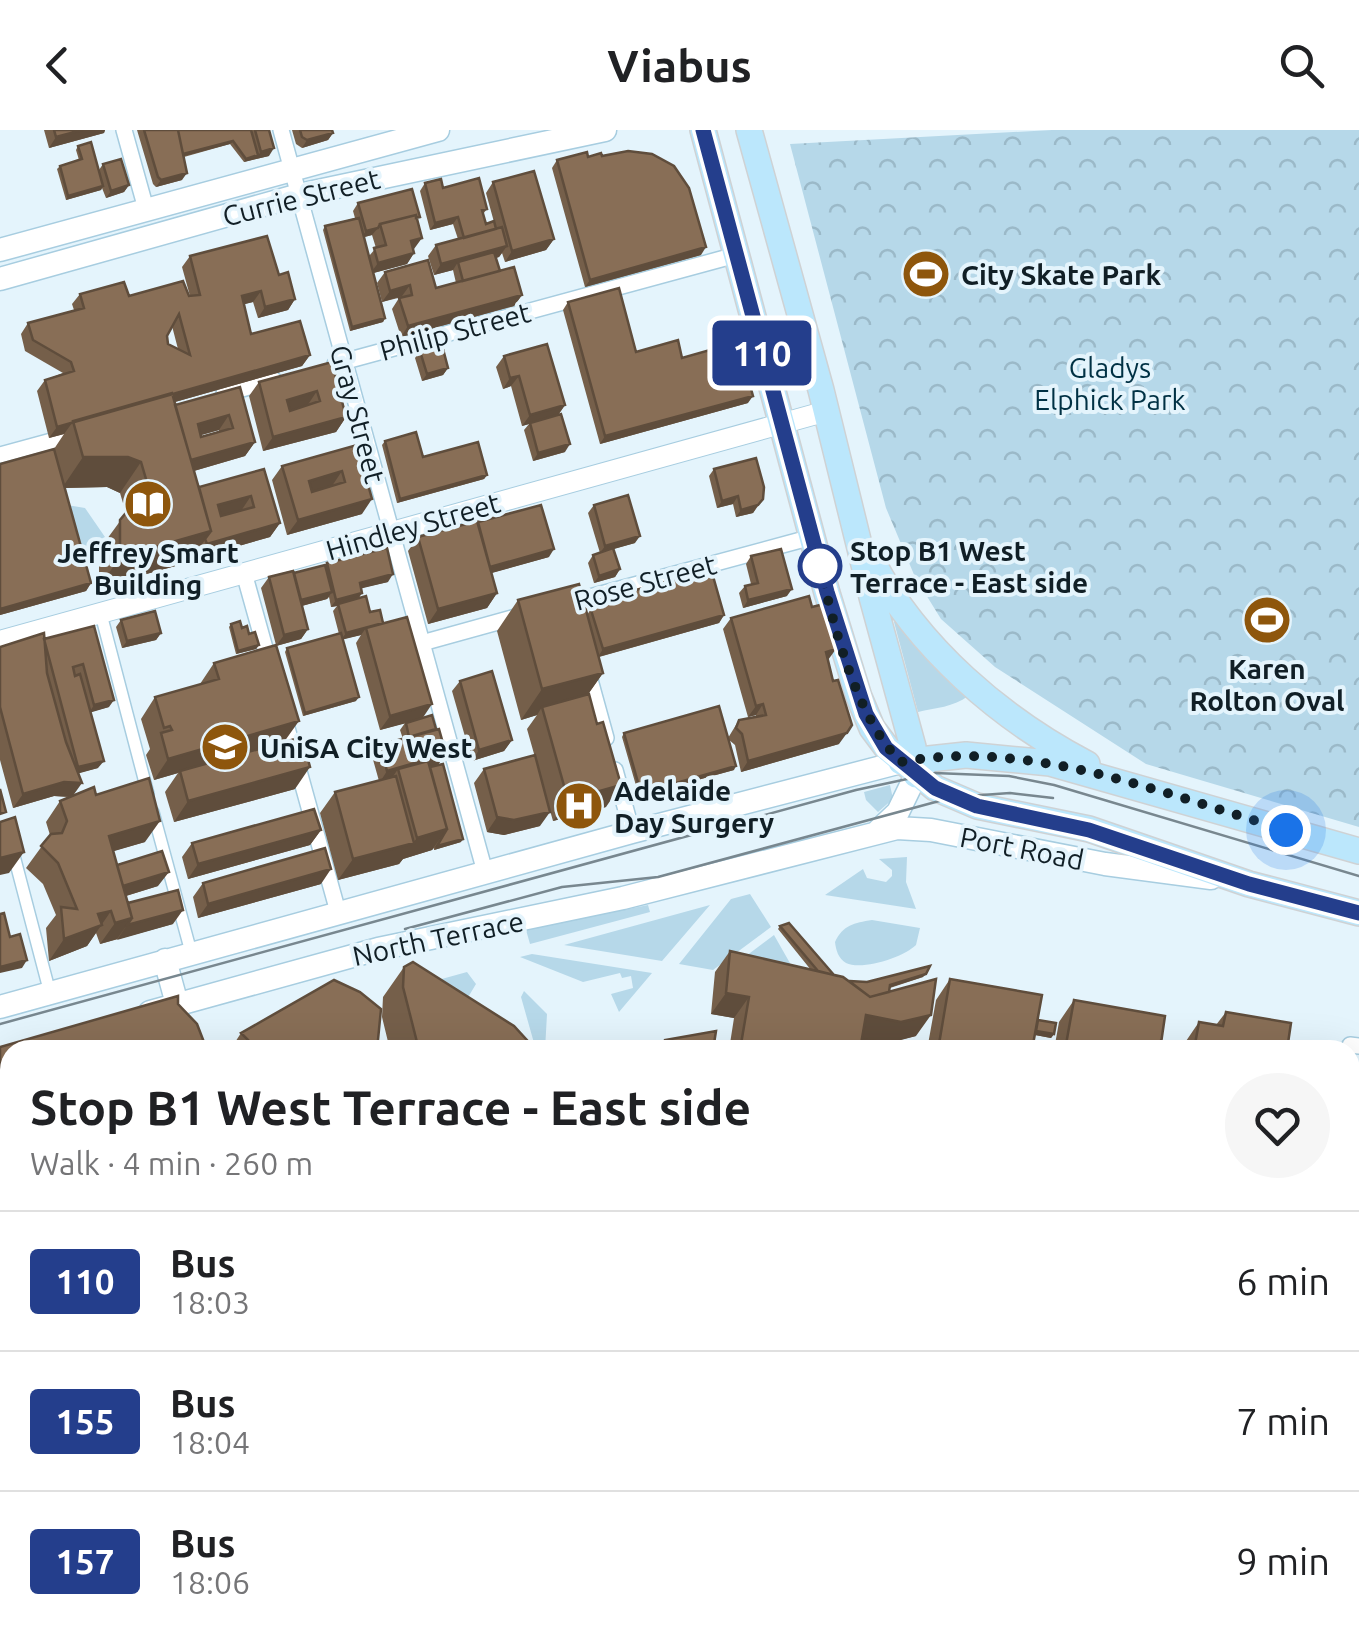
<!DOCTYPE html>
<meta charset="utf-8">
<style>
body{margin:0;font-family:Ubuntu,sans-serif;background:#f6f6f6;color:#202124;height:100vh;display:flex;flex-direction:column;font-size:38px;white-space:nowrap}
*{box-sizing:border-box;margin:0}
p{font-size:32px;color:#757577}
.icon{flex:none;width:55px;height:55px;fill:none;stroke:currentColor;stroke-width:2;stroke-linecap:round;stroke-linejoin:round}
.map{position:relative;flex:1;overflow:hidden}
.details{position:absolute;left:0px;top:910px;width:1360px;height:610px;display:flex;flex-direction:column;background:#fff;border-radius:30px 30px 0 0;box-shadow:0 10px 40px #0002}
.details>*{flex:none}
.badge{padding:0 20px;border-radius:8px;font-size:35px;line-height:65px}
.you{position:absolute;width:50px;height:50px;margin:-25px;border:8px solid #fff;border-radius:50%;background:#1a73e8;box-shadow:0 0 0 15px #1a73e833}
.map>.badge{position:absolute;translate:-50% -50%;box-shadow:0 0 0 5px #fff}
.round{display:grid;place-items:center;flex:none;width:105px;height:105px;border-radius:52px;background:#f6f6f6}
.head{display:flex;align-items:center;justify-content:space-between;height:170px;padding:0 30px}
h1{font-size:48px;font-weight:700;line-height:75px}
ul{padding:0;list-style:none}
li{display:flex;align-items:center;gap:30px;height:140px;padding:0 30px;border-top:2px solid #e0e0e0}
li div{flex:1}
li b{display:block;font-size:38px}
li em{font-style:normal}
li .badge{min-width:110px;font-weight:700;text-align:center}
header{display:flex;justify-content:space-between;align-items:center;height:130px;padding:0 30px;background:#fff;font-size:45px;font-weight:700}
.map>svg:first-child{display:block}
.green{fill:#b6d8e9}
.park{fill:url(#park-crowns)}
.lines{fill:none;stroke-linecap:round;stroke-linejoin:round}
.pedestrian-casing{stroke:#a7cde0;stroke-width:14}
.minor-casing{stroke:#a7cde0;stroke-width:18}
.tertiary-casing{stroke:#a7cde0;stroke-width:22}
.secondary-casing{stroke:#a7cde0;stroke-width:25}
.primary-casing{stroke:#cfd2d4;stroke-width:28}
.pedestrian{stroke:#fff;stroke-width:11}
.minor{stroke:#fff;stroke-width:15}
.tertiary{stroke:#fff;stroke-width:20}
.secondary{stroke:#fff;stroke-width:22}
.primary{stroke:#bbe7fc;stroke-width:25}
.tram{stroke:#78878f;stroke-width:2.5}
.rail{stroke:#78878f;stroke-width:5;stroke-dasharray:18 18;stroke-linecap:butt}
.wall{fill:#755f4a;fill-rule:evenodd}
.shaded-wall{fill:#5f4d3c}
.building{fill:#886e56;stroke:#5f4d3c;stroke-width:2.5;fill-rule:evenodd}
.line-casing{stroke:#fff;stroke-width:22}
.line{stroke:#243e8c;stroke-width:15}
.walk{stroke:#111f26;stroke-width:10;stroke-dasharray:0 18}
.stop-dot{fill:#fff;stroke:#243e8c;stroke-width:5}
.labels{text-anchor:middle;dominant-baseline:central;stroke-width:8;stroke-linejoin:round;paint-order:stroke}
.street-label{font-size:28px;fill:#111f26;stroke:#e4f4fc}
.poi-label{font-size:28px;font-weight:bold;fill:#111f26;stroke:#e4f4fc;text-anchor:start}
.park-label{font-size:28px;fill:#003144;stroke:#e4f4fc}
.stop-label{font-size:28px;font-weight:bold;fill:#111f26;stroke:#e4f4fc;text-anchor:start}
</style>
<header><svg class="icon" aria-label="back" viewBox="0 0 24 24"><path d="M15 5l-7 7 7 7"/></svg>Viabus<svg class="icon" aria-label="search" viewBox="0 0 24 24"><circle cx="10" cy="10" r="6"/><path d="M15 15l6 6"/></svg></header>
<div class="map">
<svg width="1359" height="1520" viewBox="0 0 1359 1520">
<defs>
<pattern id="park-crowns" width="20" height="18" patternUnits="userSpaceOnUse" patternTransform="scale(2.5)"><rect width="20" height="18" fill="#b6d8e9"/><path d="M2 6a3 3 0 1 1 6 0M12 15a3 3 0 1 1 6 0" fill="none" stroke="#9bb9c8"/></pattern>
</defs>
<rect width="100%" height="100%" fill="#e4f4fc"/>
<path class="green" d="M67,375L85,378L105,407L82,430Z
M898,490L919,519L968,566C954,577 935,578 918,582L894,492Z
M890,655L893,669L878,682L866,670L864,662Z
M907,727L906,752L916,779L825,765L863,739L867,748L886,752L892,746V740L879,729Z
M750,764L771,797L713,840L679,834L731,769Z
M648,775L650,782L530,814L526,800Z
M710,775L662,831L564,815Z
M872,790L920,798L916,815C904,827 862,841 846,833C838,828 836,820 835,812C843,795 854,793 872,790Z
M774,805L803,856L726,841Z
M532,824L652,843L619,882L611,864L633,858L631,846L622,848L620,843L583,852L520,827Z
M467,842L476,854L461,879L437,891L391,863Z
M524,861L547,884L545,920H536L521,867Z
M1359,1373V1520H1202L1187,1510H1350V1376Z"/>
<path class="park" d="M1052,0H1359V697L1146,634L995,537L941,489L915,447L886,378L790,14Z
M10,1433V1510H974L1002,1520H0V1434Z"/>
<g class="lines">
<g class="pedestrian-casing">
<path id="pedestrian" d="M103,492L148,664
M153,682L191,822
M13,722L50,863"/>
</g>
<g class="minor-casing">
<path id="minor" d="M124,0L146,79
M281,0L485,742
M335,234L736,125
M224,264L274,250
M0,325L81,303
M244,443L270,536
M564,474L812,407
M422,513L523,485
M587,539L606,608
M284,587L338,782
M615,640L632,702
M1350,915L1359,916
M0,1019L10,1016
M1350,1252L1359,1244"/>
</g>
<g class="tertiary-casing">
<path id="tertiary" d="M0,511L827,281"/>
</g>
<g class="secondary-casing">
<path id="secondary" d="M0,120L438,0
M0,149L299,65L605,0
M878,701L898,682L916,645
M165,830L177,874
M0,877L632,702L901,632
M150,882L378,819L623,768L897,698L931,700L1105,734L1211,748"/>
</g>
<g class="primary-casing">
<path id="primary" d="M703,0L827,463L859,567L872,598L887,618L935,658L977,676L1089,699L1249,754L1359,783
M749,0L821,260L872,467L913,617L916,645
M872,431C918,518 1001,589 1087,634
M901,632L966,625L1050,633L1359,721"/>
</g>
<use href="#pedestrian" class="pedestrian"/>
<use href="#minor" class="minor"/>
<use href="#tertiary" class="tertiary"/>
<use href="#secondary" class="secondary"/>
<use href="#primary" class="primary"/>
<path class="tram" d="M405,799L562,757L658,747L954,667L1010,663L1053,668
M0,894L856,660L935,643L1009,646L1054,655L1359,746"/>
<path class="rail" d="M0,1069L10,1066
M0,1097L10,1095
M0,1132L10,1131
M0,1162L10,1161
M1350,1331L1359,1328
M1350,1350L1359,1347
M1108,1510L1123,1520
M1163,1510L1178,1520"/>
</g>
<path class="wall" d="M44,0H105L104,3L49,18Z
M137,0H269V26L244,32L230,14L184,27L182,50L156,57L153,54Z
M292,0H332L333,3L328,10L302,18L296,14Z
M78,16L99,40L103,34L129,55L124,62L106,68L102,58L101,60L66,70L57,39L60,36L79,30L76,20Z
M602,26L701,125L585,157L552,38L557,30Z
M493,52L554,109L546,120L505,132L502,123L499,127L496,128L500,141L522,165L514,176L401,207L392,179L399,168L402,167L382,172L377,153L385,142L436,158L456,153L453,140L434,145L428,126L436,115L458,109L453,94L430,100L420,61L425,53L443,58L487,79L483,84L486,94L494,92L486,63Z
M358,73L417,90L413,120L414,123L407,134L373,143L385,188L383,192L350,201L323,100L325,96L355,88L353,81ZM372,105L376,118L369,126L364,107Z
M190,126L279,145L295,169L288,180L258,188L253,172L244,174L251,204L310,225L302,236L175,272V275L240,257L255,312L245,326L194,341L199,357L264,339L280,393L270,407L197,428L195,424L190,432L99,457V420L126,383L120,363L107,357L65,358L91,453L86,461L0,485V334L54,319L64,304L49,308L37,261L45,250L63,243L25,221L21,204L28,193L74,180L72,174L80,164L190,166L182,137ZM172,196L178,219L168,214L167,206ZM219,300V301L201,307V305Z
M568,172L636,222L682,228L748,273L600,314L563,180Z
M420,221L448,238L443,245L422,251L415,228Z
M504,226L565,275L559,284L565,322L533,331L524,300L529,294L522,296L511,256L503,259L496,237Z
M332,232L346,287L336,302L263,321L249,266L259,252Z
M385,311L423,327L487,345L484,349L397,373L382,315Z
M357,315L362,384L287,405L272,350L282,336Z
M714,339L763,369L753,383L736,387L733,374L717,378L709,346Z
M594,375L635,413L613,419L620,439L615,447L594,453L588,433L593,425L600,423L588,383Z
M418,407L549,427L491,443L497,463L487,478L428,494L408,421Z
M751,426L787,466L743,478L739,463L745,456L751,454L746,434Z
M327,433L388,452L361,458L359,468L370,482L383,494L422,588L438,635L461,712L434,720V718L432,720L403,729L399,734L338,750L320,683L335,662L379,651L372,626L380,615L403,609L400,600L405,593L380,600L356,513L361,505L343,509L356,571L303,586L285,522L287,518L339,504L333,481L337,476L331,477L329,467L327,469L302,476L308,499L301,509L276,516L284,612L295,659L174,692L165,662L178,643L154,650L146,625L150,619L141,589L155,567L200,554L214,533L276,515L261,458L269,447L294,443L325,436Z
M518,470L587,485L596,471L724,485L719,493L599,527L603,543L588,564L606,677L553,691L527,599L537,585L521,590L497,501Z
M731,488L828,530L839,614L741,642L735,615L728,609L734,640L639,666L622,607L624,603L728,608L739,590L756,587V585L748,587L723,499Z
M121,490L161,503L156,510L122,518L116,497Z
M231,494L242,498L259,515L256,519L236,524L229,497Z
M94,496L109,577L90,582L98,638L78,643L72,666L96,665L145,712L113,721L117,735L158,756L126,766L128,773L173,794L100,814L96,803L87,816L49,831L46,798L56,785L43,754L26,738L50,705L46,692L60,671L70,667L54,666L13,678L0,630V517L44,509Z
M460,551L512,610L504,621L472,631L452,561Z
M484,639L540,696L504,705L487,702L474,653Z
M321,700L310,715L188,749L182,727L192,713Z
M203,753L321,754L198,788L193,767Z
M780,796L834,845L849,851L867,852L923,847L890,858L889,862L916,906L887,913L927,920L936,870L950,849L1038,890L1054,904L1051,908L1035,905L1032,920H729L734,888L711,884L715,842L730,821L811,840L778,799Z
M404,837L536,920H390L382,887L383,867Z
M1074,870L1161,911L1179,920H1054L1059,892Z
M1226,882L1287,920H1183L1184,914L1199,892L1216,895Z
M241,903L377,920H230Z
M0,917L10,920V1008L0,1009Z
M1176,1510H1197L1191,1520Z"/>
<path class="shaded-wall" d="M82,0H105L104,3L49,18L56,7Z
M333,3L328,10L302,18L307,10Z
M233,11L230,14L177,28L179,25Z
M274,18L269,26L244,32L246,29L258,25L261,22Z
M187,43L182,50L156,57L161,50Z
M129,55L124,62L106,68L111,61Z
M103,56L101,60L66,70L68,66Z
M458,87L453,94L430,100L435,93Z
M378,98L372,105L361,108L366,101Z
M422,108L414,119L404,122L411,111Z
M554,109L546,120L505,132L512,121Z
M507,116L499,127L459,138L458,132L453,140L434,145L441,134Z
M706,117L701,125L585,157L590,150Z
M414,123L407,134L370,144L378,133Z
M410,155L402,166L382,172L390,161Z
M261,161L253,172L234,177L242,166Z
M522,165L514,176L401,207L408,196Z
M295,169L288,180L258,188L265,177Z
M385,188L383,192L350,201L352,197Z
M310,225L302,236L76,300L74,292Z
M448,238L443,245L422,251L427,244Z
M519,246L511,256L503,259L510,248Z
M317,261L307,276L277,285L287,270Z
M753,266L748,273L600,314L605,306Z
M565,275L557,286L522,296L530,285Z
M229,285L219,300L187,309L198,294Z
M346,287L336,302L263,321L273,307Z
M72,293L64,304L49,308L57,297Z
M255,312L245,326L173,347L183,332Z
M570,314L565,322L533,331L538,323Z
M83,327H128L141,332L120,363L107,357L62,358Z
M342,341L332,356L299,365L309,351Z
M487,345L484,349L397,373L400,369Z
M251,366L241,381L208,390L218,375Z
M738,366L733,374L717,378L722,371Z
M372,369L362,384L287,405L298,390Z
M758,375L753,383L736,387L741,380Z
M280,393L270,407L197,428L207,414Z
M211,401L190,432L99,457L120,427Z
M640,406L635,413L600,423L605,416Z
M554,419L549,427L481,446L486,439Z
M620,439L615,447L594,453L599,446Z
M393,444L388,452L355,460L360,453Z
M91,453L86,461L0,485V479Z
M792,459L787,466L743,478L748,470Z
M332,462L327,469L294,478L299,471Z
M362,463L357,471L338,474L337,476L331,477L336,470Z
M497,463L487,478L428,494L438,479Z
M724,485L719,493L598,527L603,519Z
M383,493L366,498L361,505L341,510L346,503Z
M308,499L301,509L276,516L284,505Z
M161,503L156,510L122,518L127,511Z
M259,515L256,519L236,524L238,521Z
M836,519L828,530L826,522Z
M603,543L582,573L542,577L537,585L521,590L542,559Z
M359,567L356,571L303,586L305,583Z
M114,570L109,577L89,583L94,575Z
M432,574L422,589L380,600L390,586Z
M763,574L756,585L748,587L756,576Z
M299,591L284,612L180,641L178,643L154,650L168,629Z
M847,603L839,614L741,642L748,631Z
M512,610L504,621L472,631L479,620Z
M446,624L438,635L400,646L398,639L392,648L380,652L387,641Z
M104,631L98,638L73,645L78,637Z
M736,636L734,640L639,666L641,663Z
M310,637L295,659L174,692L188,671Z
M64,652L82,653L72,667L54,666L13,678L23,664Z
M621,655L606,677L553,691L568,670Z
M550,682L540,696L504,705L487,702L497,687Z
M160,691L145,712L94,727L109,706Z
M447,699L432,720L403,729L399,734L338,750L353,729L413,713L417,708Z
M321,700L310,715L188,749L198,734Z
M463,709L461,712L434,720L437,716Z
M24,722L9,743L0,745V728Z
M331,739L321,754L198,788L208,774Z
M169,742L158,756L106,772L116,758Z
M183,780L173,794L117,810L127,795Z
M111,781L87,816L49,831L64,809L98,784Z
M132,788L117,809L100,814L115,793Z
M27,830L22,838L0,843V837Z
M926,844L923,847L888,858L890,855Z
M726,863L749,867L734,888L711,884Z
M866,885H931L916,906L886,914L851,907Z
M1032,901L1054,904L1051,908L1030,904Z
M0,933L10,937V970L0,985Z
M10,980V1008L0,1009V994Z
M224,1510H255L252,1515L222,1514Z"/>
<path class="building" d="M54,0H82L56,7Z
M144,0H178L187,43L161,50L158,47Z
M178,0H251L258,25L246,29L233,11L183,24Z
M255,0H269L274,18L261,22Z
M300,0H332L333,3L307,10L302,7Z
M91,12L103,56L68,66L60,36L82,29L78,16Z
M628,21L652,24L674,36L689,58L706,117L590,150L557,30L587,22L588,27L601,23L602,26Z
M121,29L129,55L111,61L103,34Z
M534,41L554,109L512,121L493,52Z
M479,48L487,79L482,80L486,94L494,91L496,99L464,108L458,87L435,93L425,53L441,49L443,58Z
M412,59L420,87L416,88V85L380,94L378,98L366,101L358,73Z
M416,85L422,108L411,111L414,123L378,133L374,118L386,115L380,94Z
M359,88L385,188L352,197L325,96Z
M502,97L507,116L441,134L436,115Z
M267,106L279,145L288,142L295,169L265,177L261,161L242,166L251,204L300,191L310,225L57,297L45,250L74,241L71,232L33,210L28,193L84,178L80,164L124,152L129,166L183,151L189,166L200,165L190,126ZM179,184L190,225L168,214L167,206Z
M494,122L500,141L463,151L458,132Z
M428,130L436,158L514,137L522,165L408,196L399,168L412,165L410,155L390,161L385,142Z
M619,158L636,222L678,210L682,228L738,212L753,266L605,306L568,172Z
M547,214L565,275L530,285L519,246L510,248L504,226Z
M442,215L448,238L427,244L420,221Z
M332,232L346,287L273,307L259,252ZM317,261L320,271L290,281L287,270Z
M240,257L255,312L191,330L175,275ZM229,285L233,298L201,307L198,294Z
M172,263L211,401L120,427V390L148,356L141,332L128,327H83L73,291Z
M561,284L570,314L538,323L530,293Z
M416,302L423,327L478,312L487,345L400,369L385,311Z
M357,315L372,369L298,390L282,336ZM342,341L345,352L312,362L309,351Z
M54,319L91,453L0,479V334Z
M756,328L764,357L763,369L758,375L741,380L738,366L722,371L714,339Z
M264,339L280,393L207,414L205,409L211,401L199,357ZM251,366L254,377L221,386L218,375Z
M628,365L640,406L605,416L594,375Z
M541,375L554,419L490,437L478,392Z
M477,391L497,463L438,479L418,407Z
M387,418L393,444L360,453L362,463L336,470L327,433Z
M613,418L620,439L599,446L593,425Z
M781,419L792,459L748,470L745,456L758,453L751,426Z
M325,435L332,462L301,470L294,443Z
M711,439L724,485L603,519L591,480L596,471Z
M293,441L308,499L284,505L269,447Z
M579,454L603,543L542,559L518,470Z
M366,466L370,482L380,480L383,493L346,503L338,474Z
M809,466L812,477L824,474L836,519L826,522L833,551L838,550L852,595L847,603L748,631L742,604L736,598L739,590L766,585L763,574L756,576L731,488Z
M155,481L161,503L127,511L121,490Z
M407,487L432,574L390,586L366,498Z
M240,491L242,498L247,496L249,504L255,502L259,515L238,521L231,494Z
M94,496L114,570L94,575L83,534L73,537L75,546L80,544L104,631L78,637L44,509Z
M44,503L47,543L66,612L82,653L64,652L23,664L0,577V517Z
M341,503L359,567L305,583L287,518Z
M276,515L299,591L168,629L161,603L172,600L170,596L164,598L155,567L219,549L214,533Z
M492,541L512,610L479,620L460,551Z
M589,564L597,594L603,592L621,655L568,670L542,577Z
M719,576L736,636L641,663L624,603Z
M432,585L436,599L409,607L406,593Z
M439,599L446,624L387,641L380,615Z
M302,607L310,637L188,671L180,641Z
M535,625L550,682L514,690L497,687L484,639Z
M428,631L447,699L417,708L398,639Z
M443,634L463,709L437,716L447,699L430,637Z
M396,646L414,713L353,729L335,662Z
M149,648L160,691L109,706L132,788L115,793L111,781L98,784L102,795L64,809L61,777L77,779L58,733L41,716L51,704L62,703L67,691L60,671L94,657L96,665Z
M0,659L6,682L0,684Z
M314,679L321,700L198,734L192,713Z
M15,687L24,722L0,728V692Z
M325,718L331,739L208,774L203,753Z
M162,721L169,742L123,756L117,735Z
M178,760L183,780L127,795L132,788L128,773Z
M4,783L10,807L20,804L27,830L0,837V784Z
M789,793L834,845L818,841L780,796Z
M730,821L843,847L870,867L936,849L931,885L901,892L866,885L860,920H740L749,867L726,863Z
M413,832L514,896L536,920H419L403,857L404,837Z
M930,836L926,844L890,855L889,862L870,867L849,851L867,852Z
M950,849L1042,865L1032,920H938Z
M334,850L360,862L381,879L377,920H258L241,903Z
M178,866V874L197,894L207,920H10V937L0,933V917Z
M1074,870L1165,886L1160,920H1065Z
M1226,882L1291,893L1287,920H1194L1199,892L1223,896Z
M1038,890L1056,893L1054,904L1036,901Z
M716,901L713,920H683L670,914L664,920L665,910Z
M862,909L930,920H884L861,916Z
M1161,911L1180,914L1179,920H1160Z
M670,914L683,920H666Z
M1184,1510H1197L1193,1516Z"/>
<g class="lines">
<g class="line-casing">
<path id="line" d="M703,0L827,462L866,584L886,618L935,658L977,676L1089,700L1249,754L1359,783"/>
</g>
<use href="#line" class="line"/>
<path class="walk" d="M820,436C833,494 857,590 901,632C1031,608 1163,664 1286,700"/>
</g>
<defs>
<g id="stadium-disc" transform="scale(2.5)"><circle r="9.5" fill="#8e560c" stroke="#e4f4fc"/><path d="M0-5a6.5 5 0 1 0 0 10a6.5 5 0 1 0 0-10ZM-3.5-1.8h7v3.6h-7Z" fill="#fff"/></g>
<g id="library-disc" transform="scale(2.5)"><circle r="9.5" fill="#8e560c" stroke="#e4f4fc"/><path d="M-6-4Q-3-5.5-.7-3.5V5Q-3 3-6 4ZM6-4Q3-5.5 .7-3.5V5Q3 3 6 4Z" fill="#fff"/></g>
<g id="university-disc" transform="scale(2.5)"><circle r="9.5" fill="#8e560c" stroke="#e4f4fc"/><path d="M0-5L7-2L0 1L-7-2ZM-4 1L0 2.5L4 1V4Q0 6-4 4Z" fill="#fff"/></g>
<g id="hospital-disc" transform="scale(2.5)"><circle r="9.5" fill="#8e560c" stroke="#e4f4fc"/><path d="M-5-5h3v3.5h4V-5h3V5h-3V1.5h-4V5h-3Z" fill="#fff"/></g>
</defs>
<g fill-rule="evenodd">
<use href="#stadium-disc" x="926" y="144"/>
<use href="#library-disc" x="148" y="374"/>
<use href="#stadium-disc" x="1267" y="490"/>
<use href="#university-disc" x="225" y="617"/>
<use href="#hospital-disc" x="579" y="676"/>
</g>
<circle class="stop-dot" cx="820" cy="436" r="20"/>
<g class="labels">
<g class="street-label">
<text transform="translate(301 67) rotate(-14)">Currie Street</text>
<text transform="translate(455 201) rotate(-15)">Philip Street</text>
<text transform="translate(358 284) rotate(75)">Gray Street</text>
<text transform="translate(413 396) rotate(-16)">Hindley Street</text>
<text transform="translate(645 452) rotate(-15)">Rose Street</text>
<text transform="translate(1022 718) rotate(11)">Port Road</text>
<text transform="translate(438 808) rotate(-12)">North Terrace</text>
</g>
<g class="poi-label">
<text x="961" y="144">City Skate Park</text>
<text x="148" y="422" text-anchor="middle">Jeffrey Smart<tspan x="148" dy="32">Building</tspan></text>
<text x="1267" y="538" text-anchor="middle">Karen<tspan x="1267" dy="32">Rolton Oval</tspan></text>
<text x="260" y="617">UniSA City West</text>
<text x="614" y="660">Adelaide<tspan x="614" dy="32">Day Surgery</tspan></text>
</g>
<g class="park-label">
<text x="1110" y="237">Gladys<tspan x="1110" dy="32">Elphick Park</tspan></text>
</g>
<g class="stop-label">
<text x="850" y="420">Stop B1 West<tspan x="850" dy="32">Terrace - East side</tspan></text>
</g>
</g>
</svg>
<div class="you" style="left:1286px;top:700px"></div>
<b class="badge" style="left:762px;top:223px;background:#243e8c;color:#fff">110</b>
<section class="details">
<div class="head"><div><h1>Stop B1 West Terrace - East side</h1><p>Walk · 4 min · 260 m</p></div><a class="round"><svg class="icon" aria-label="heart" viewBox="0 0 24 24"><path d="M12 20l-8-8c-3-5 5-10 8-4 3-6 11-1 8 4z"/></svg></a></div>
<ul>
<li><span class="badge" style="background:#243e8c;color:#fff">110</span><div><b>Bus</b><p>18:03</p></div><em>6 min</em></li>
<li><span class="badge" style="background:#243e8c;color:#fff">155</span><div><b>Bus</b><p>18:04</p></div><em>7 min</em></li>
<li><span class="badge" style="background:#243e8c;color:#fff">157</span><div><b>Bus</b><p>18:06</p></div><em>9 min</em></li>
</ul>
</section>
</div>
